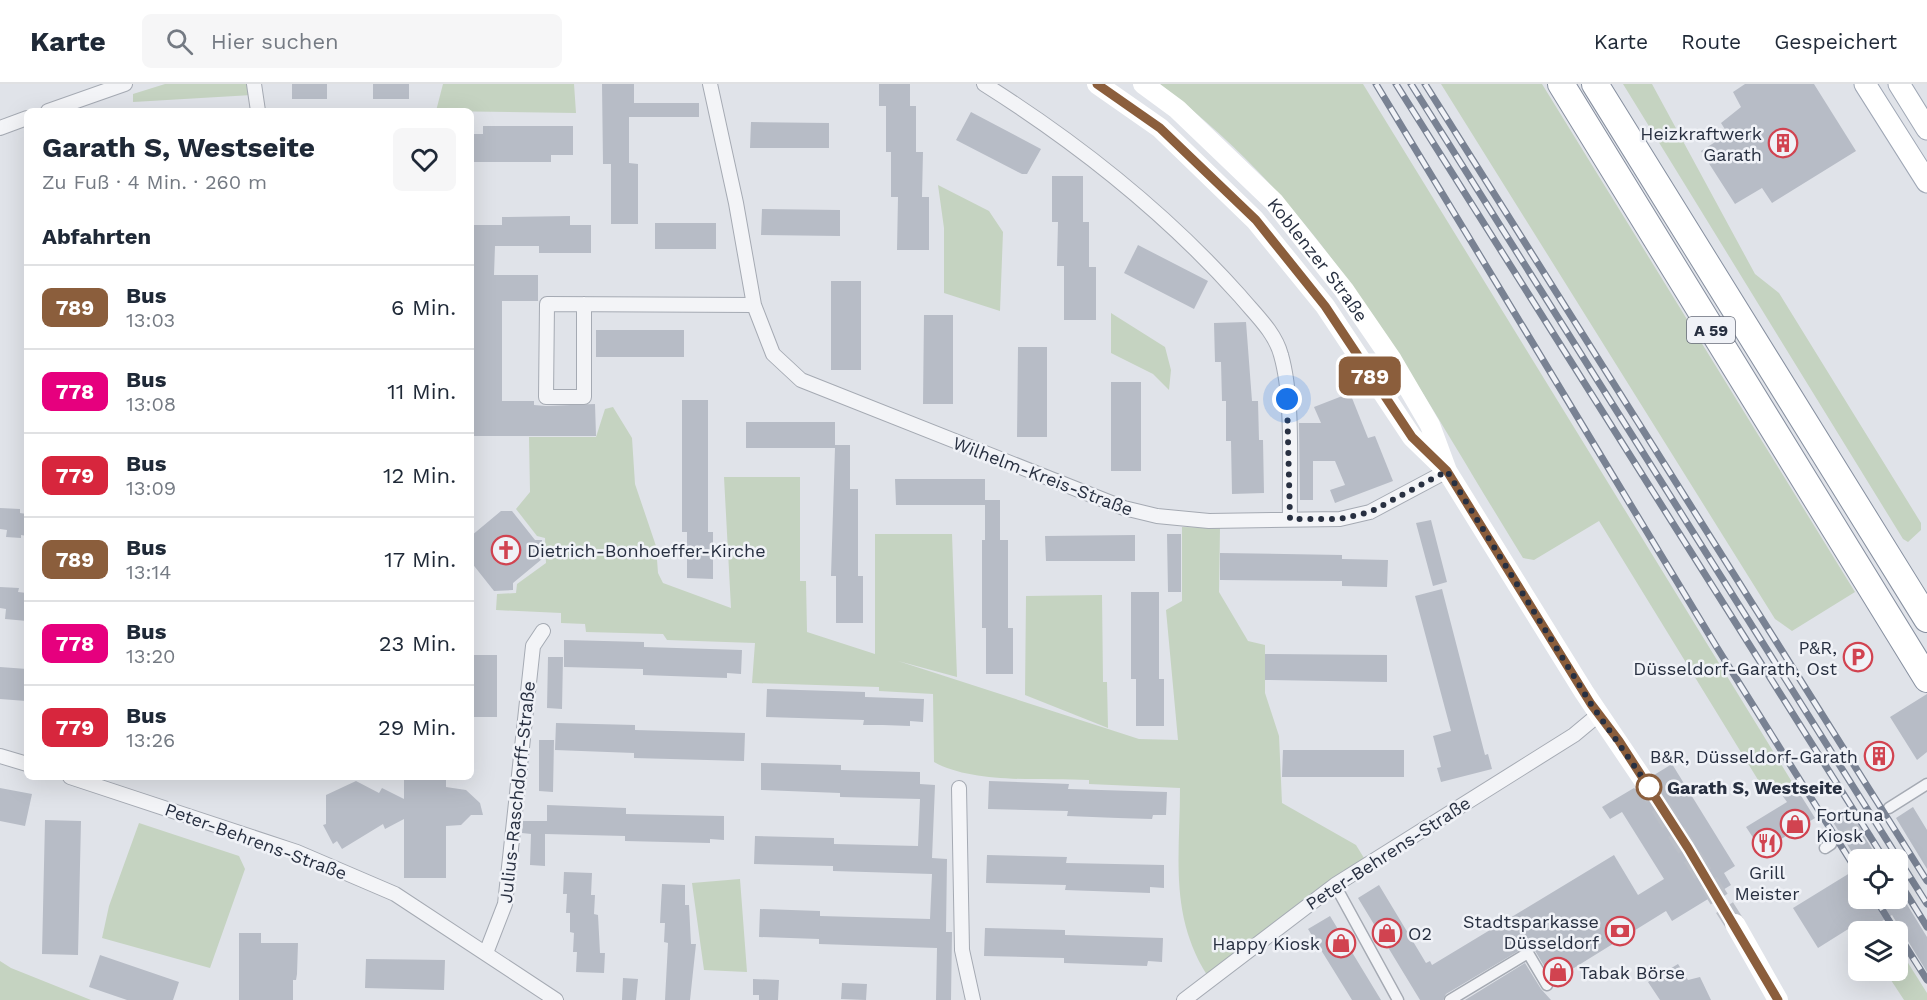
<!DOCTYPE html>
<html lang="de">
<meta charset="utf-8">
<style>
body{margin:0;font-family:"Work Sans",sans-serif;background:#f6f6f7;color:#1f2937;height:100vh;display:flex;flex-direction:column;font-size:22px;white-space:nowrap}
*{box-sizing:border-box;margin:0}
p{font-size:20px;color:#747a83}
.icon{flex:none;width:33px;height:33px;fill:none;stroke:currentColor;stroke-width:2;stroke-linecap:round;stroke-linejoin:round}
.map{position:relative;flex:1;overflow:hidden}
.sheet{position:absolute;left:24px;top:24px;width:450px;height:672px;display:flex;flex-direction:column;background:#fff;border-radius:9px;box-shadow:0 6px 24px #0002}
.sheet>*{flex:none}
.badge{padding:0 12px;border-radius:9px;font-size:21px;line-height:39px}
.fabs{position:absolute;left:1848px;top:765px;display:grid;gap:12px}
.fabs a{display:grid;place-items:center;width:60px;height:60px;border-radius:9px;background:#fff;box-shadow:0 6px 24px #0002;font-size:30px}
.you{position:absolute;width:30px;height:30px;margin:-15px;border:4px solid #fff;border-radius:50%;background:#1a73e8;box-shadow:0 0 0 9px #1a73e833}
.map>.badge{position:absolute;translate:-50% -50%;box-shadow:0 0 0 3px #fff}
h2{padding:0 18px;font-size:22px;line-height:54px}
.round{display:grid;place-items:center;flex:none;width:63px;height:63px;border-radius:9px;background:#f6f6f7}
.head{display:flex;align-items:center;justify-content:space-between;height:102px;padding:0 18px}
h1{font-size:28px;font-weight:700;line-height:45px}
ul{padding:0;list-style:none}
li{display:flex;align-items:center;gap:18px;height:84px;padding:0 18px;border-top:2px solid #e0e1e3}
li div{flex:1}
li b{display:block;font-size:22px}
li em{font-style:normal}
li .badge{min-width:66px;font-weight:700;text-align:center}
header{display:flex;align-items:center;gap:36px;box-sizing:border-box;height:84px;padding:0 30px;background:#fff;border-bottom:2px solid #e0e1e3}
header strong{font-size:28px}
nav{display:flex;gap:33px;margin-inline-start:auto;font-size:21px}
.search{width:420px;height:54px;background:#f6f6f7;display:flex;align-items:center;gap:15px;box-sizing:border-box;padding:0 21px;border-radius:9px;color:#747a83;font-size:22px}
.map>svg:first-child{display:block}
.green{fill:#c5d3c1}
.building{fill:#b7bcc6}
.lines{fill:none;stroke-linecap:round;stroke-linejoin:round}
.pedestrian-tunnel{stroke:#bbbfc7;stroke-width:10;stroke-dasharray:10 5;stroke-linecap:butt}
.secondary-tunnel{stroke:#bbbfc7;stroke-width:20;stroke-dasharray:20 10;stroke-linecap:butt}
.pedestrian-casing{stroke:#a5aab3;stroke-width:13}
.minor-casing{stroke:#a5aab3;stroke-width:16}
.primary-casing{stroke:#9fa7b5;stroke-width:23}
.motorway-casing{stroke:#8790a0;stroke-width:28}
.pedestrian{stroke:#f3f4f7;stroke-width:10}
.minor{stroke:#f3f4f7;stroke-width:14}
.secondary{stroke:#fff;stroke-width:20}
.primary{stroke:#fff;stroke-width:21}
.motorway{stroke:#fff;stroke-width:26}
.rail-casing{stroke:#798293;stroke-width:7}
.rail{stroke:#f0f2f7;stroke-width:4.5;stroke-dasharray:14;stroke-linecap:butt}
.line-casing{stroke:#fff;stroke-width:14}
.line{stroke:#8b5e3c;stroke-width:9}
.walk{stroke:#283041;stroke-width:6;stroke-dasharray:0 10.8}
.stop-dot{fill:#fff;stroke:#8b5e3c;stroke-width:3}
.labels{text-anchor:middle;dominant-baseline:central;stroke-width:5;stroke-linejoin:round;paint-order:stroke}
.shield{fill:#f0f2f7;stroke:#646a78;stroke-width:1.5}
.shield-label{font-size:16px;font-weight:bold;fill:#283041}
.poi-label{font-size:18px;fill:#283041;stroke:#f0f2f7;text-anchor:end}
.street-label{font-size:18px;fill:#283041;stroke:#f0f2f7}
.stop-label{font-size:18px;font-weight:bold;fill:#283041;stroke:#f0f2f7;text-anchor:start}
</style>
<header>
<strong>Karte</strong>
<div class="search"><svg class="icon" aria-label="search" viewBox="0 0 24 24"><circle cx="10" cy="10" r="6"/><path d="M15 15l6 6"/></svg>Hier suchen</div>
<nav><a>Karte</a><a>Route</a><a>Gespeichert</a></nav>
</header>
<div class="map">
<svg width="1927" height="916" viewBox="0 0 1927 916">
<rect width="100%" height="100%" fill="#e0e3e9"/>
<path class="green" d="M165,0H251L252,11L133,18V10Z
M443,0H574L576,29L436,27Z
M1160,0H1363L1792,698L1779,706L1763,704L1599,437L1534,476L1523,474C1446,350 1375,217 1277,108C1242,68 1202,33 1160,0Z
M1441,0H1542L1855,508L1792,547L1775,535Z
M1623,0H1652L1755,190L1779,209L1921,439V446L1908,458L1903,455Z
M938,101L989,127L1003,148L1000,227L944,209V144Z
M1111,229L1165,263L1171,286L1169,306L1153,290L1111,269Z
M613,323L632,354L635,400L656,462L658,489L663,499L731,524L724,393H800V497H806L807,548L875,570V450H952L957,593L898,577L1139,655L1178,656L1166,526L1182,517V443L1220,444L1219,508L1248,557L1265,561V609L1279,652L1282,719L1356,761L1364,774L1207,891C1169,830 1180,772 1180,704L1089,700V696C1043,694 973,700 934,678L933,610L879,607V603L752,599L755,559L667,556L663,550L586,548L585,540L561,539V529L496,526L497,510L516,509L517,500L546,479L545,454L537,452L516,425L530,408L529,353H596L605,325Z
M1102,511L1103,598H1107L1108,644L1025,611L1026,512Z
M139,739L239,772L245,785L210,884L102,854L109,822Z
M740,795L747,888L704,886L692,799Z
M1898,863L1927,909V916H1904L1885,887L1898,886Z
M0,877L11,884L91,916H0Z"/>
<path class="building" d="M292,0H327V15H292Z
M373,0H409V15H373Z
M602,0H634V19H699V33H629V79L638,80V140H611V80H603Z
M879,0H910V22H916V68H923L922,113H929V166H897L898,113H891V68H886V22H879Z
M1745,0H1814L1856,67L1772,119L1762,104L1735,120L1701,67L1728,50L1721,39L1741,23L1733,8Z
M971,28L1041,65L1027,90H1022L956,56Z
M751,38L829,39V64H750Z
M483,42H573V71H551V78H471V50H483Z
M1052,92H1083V138H1089V183H1096V236H1064V182H1057L1058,138H1052Z
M762,125L840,126V152L761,151Z
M570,132V141H591V169H539V162H495L494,191H538V217H502V317H534V321L546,322L595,320L596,352H471V141H502V133Z
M655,139H716V165H655Z
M1138,161L1208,197L1194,225L1124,189Z
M831,197H861V286H831Z
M924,231H953V320H923Z
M1246,238L1252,317H1258L1259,356H1263L1264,409L1232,410L1231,357H1226V317H1222L1221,278H1215L1214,239Z
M596,246H684V273H596Z
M1018,263H1047V353H1017Z
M1111,298H1141V387H1111Z
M1350,309L1368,354L1375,352L1393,397L1335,419L1330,406L1345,401L1335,377H1313V416H1300L1299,339H1321L1314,323Z
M682,316H708V448H713V495L687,494V448H682Z
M746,338H835V361H850V405H858V492H863V539H836V492H831L835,364H746Z
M895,395H985V416H1000V456H1008V544H1013V590H986V544H982V456H985V421H896Z
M0,424L20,425V429L27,430V452L21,451V454L6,453L7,446L0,445Z
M501,427H512L535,456H542V475L513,499V506L494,507L471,478V452Z
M1431,436L1447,498L1433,502L1416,439Z
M1167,450H1181V508H1168Z
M1135,451V477H1046L1045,452Z
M1220,469L1342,471V475L1388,476L1387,503L1342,502V497L1220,496Z
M0,503L19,504L18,508L27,509V537L5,535L6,525L0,524Z
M1442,505L1485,671L1488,670L1492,685L1441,698L1437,684L1441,683L1433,652L1451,647L1415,512Z
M1131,508H1159V595H1164V642H1136V595H1131Z
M564,556L644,558V563L742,566L741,590L727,589V594L643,591V585L564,583Z
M1265,570L1387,571V598L1265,596Z
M471,571H497V633H471Z
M548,573H563L562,625L547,624Z
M0,583L27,585L26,617L0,615Z
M767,605L865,608V613L924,615L923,638L910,637V642L883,641H863L864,636L766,633Z
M1927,610V668L1917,676L1890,633Z
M556,639L635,641V646L745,649L744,677L634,674V669L555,666Z
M539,656H554L553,708L539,707Z
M1283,666H1404V693H1282Z
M761,679L841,681V686L920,688V700L935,701L932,774L947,775L946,848H952L951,916H936L937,864L819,860V855L759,853L760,825L820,827V832L930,835L932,790L833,787V782L754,780L755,752L834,754V760L918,762L920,715L840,713V709L761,706Z
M1672,680L1735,782L1724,789L1731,801L1672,837L1666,827L1553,897L1534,865L1527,862L1446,910L1443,916H1420L1358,814L1379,801L1426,879L1430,877L1432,881L1614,771L1638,811L1664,795L1622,728L1610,735L1602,723L1634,704L1639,708L1650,707L1655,702L1654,691Z
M404,693H446V703L466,706L480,719L483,731H471L461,741L446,742V794H404V735L385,745L383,740L342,765L337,757L333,760L323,741L326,740V711L356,697L379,709L382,704L404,715Z
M989,697L1069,700L1068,705L1167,708L1166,731H1153L1152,735L1118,734L1067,732L1068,727L988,725Z
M1793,699L1815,734L1762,767L1746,743L1787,718L1779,707Z
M0,704L32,710L25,742L0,737Z
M547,721L626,724V730L724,732V756L710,755V759L625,757V752L545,750V782L530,781L531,750L522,749L523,737H547Z
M1913,723L1927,746V785L1896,734Z
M1847,725L1879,776H1857L1831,735Z
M45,736L81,737L78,871L42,870Z
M987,771L1067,773L1066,779L1164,781V804L1150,803V809L1065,806L1066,801L986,799Z
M1858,784V814H1903L1927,853V888L1892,831L1867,846L1861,837L1818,864L1793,824Z
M564,788L592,789L591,811H595L594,830L598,831L600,869H605L604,889L576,888L577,868H573L574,849L570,848V829H566L567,810H563Z
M662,800L685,801V821H689L691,860H696L690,916H665L668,859L664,858L665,839H660Z
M1330,832L1381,916H1352L1308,845Z
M985,844L1065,846V851L1163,854L1162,878L1148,877L1147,882L1064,879V874L984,872Z
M239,849H261V859H298L297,890L296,896H293V916H239Z
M100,871L179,898L173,916H127L89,903Z
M366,875L445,876L444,906L365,904Z
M1525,879L1541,905L1551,916H1465Z
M1678,880L1688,896L1700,893L1711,916H1660L1648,898Z
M623,894L638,895L636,916H622Z
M753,895L779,896L778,916H759V911H753Z
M842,899L867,900L866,916L841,915Z"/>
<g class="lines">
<path class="pedestrian-tunnel" d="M1831,760L1889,724"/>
<path class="secondary-tunnel" d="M1644,697L1735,840"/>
<g class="pedestrian-casing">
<path id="pedestrian" d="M1889,724L1927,700
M1825,764L1831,760
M1335,801L1398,916
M1450,916L1528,869L1547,901"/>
</g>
<g class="minor-casing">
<path id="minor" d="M254,0L258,27
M710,0L736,119L754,221L773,270L801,296L1124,424L1157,432L1209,437L1340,435L1370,428L1447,387
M984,0C1079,60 1165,128 1240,212C1255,230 1275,248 1281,271C1294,316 1289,388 1290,435
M48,27L125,0
M0,44L27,34
M584,220V313H546L547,220L754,221
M0,672L27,680
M70,693L297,768L395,810L556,916
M959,704L962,866L973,916
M486,869L505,820L533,562L543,547
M1184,916L1335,801L1574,651L1598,631"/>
</g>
<g class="primary-casing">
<path id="primary" d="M1865,0L1927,98
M1899,0L1927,45"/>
</g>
<g class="motorway-casing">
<path id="motorway" d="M1561,0L1927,595
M1595,0L1927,535"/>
</g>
<use href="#pedestrian" class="pedestrian"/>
<use href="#minor" class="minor"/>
<g class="secondary">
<path d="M1097,0L1160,44L1255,136L1325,222L1412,353L1443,383"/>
<path id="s1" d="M1143,0L1177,25L1274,118L1344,206L1392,276L1430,341L1447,387L1584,608L1644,697"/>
<path d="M1735,840L1778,916"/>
</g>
<use href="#primary" class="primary"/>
<use href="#motorway" class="motorway"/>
<g class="rail-casing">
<path id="rail" d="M1376,0L1716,562L1858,789
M1396,0L1885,776
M1411,0L1927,820
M1425,0L1927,797
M1898,796L1927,843
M1875,814L1896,848
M1898,850L1927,896"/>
</g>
<use href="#rail" class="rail"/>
</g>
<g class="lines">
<g class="line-casing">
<path id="line" d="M1097,0L1160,44L1256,136L1325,222L1412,353L1447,387L1591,620L1619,657L1688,764L1778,916"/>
</g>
<use href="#line" class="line"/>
<path class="walk" d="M1287,315L1290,435H1340L1370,428L1447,387L1591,620L1649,703"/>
</g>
<defs>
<g id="building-ring" transform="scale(1.5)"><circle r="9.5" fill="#f0f2f7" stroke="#d14350" stroke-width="1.5"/><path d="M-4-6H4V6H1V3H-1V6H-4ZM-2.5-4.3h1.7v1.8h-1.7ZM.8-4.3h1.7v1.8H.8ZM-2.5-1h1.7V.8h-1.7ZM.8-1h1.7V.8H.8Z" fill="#d14350"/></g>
<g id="church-ring" transform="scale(1.5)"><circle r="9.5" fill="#f0f2f7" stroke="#d14350" stroke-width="1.5"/><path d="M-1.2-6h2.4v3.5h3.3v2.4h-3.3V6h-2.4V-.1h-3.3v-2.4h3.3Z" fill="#d14350"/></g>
<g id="parking-ring" transform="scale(1.5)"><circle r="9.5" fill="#f0f2f7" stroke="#d14350" stroke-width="1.5"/><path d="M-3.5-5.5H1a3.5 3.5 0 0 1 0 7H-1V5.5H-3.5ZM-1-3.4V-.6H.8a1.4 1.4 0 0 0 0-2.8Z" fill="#d14350"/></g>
<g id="shop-ring" transform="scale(1.5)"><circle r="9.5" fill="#f0f2f7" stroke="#d14350" stroke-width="1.5"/><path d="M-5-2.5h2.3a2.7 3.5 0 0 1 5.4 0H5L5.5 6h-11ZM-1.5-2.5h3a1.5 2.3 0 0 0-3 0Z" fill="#d14350"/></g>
<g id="restaurant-ring" transform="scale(1.5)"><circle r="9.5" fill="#f0f2f7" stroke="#d14350" stroke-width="1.5"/><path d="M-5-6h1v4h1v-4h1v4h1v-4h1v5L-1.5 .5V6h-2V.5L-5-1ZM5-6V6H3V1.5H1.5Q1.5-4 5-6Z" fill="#d14350"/></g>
<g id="bank-ring" transform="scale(1.5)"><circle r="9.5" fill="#f0f2f7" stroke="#d14350" stroke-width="1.5"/><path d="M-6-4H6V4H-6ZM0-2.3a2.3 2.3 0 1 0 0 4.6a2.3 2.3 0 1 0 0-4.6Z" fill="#d14350"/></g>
</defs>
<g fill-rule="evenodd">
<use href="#building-ring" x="1783" y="59"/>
<use href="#church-ring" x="506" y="466"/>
<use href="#parking-ring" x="1858" y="573"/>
<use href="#building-ring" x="1879" y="672"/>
<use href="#shop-ring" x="1795" y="740"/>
<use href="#restaurant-ring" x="1767" y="759"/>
<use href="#bank-ring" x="1620" y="847"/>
<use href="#shop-ring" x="1387" y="849"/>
<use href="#shop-ring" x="1341" y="859"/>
<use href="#shop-ring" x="1558" y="888"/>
</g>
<circle class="stop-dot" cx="1649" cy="703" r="12"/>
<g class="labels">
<rect class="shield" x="1687" y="233" width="48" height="26" rx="4.5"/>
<g class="shield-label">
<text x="1711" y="246">A 59</text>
</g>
<g class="poi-label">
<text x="1762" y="49">Heizkraftwerk<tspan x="1762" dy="21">Garath</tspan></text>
<text x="527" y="466" text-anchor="start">Dietrich-Bonhoeffer-Kirche</text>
<text x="1837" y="563">P&amp;R,<tspan x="1837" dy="21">Düsseldorf-Garath, Ost</tspan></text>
<text x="1858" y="672">B&amp;R, Düsseldorf-Garath</text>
<text x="1816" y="730" text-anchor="start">Fortuna<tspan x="1816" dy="21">Kiosk</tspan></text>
<text x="1767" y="788" text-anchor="middle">Grill<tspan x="1767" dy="21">Meister</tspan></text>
<text x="1599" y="837">Stadtsparkasse<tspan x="1599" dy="21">Düsseldorf</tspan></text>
<text x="1408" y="849" text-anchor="start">O2</text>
<text x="1320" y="859">Happy Kiosk</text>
<text x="1579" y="888" text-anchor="start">Tabak Börse</text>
</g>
<g class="street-label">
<text stroke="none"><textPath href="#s1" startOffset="249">Koblenzer Straße</textPath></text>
<text transform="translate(1043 392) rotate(21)">Wilhelm-Kreis-Straße</text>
<text transform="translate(517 708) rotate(-84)">Julius-Raschdorff-Straße</text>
<text transform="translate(256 757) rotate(20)">Peter-Behrens-Straße</text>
<text transform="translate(1388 769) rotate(-33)">Peter-Behrens-Straße</text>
</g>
<g class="stop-label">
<text x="1667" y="703">Garath S, Westseite</text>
</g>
</g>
</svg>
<div class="fabs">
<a><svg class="icon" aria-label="locate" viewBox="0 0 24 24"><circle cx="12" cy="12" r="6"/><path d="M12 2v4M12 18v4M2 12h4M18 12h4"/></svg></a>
<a><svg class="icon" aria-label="layers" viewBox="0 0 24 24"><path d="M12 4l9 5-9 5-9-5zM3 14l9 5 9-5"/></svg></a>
</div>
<div class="you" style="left:1287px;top:315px"></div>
<b class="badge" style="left:1370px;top:292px;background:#8b5e3c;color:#fff">789</b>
<section class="sheet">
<div class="head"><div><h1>Garath S, Westseite</h1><p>Zu Fuß · 4 Min. · 260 m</p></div><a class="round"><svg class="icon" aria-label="heart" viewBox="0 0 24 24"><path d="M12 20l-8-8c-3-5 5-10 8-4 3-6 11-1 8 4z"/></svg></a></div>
<h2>Abfahrten</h2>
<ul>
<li><span class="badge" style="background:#8b5e3c;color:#fff">789</span><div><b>Bus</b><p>13:03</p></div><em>6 Min.</em></li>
<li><span class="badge" style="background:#e6007e;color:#fff">778</span><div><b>Bus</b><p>13:08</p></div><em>11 Min.</em></li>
<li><span class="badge" style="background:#d7263d;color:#fff">779</span><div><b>Bus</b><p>13:09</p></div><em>12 Min.</em></li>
<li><span class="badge" style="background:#8b5e3c;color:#fff">789</span><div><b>Bus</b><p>13:14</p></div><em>17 Min.</em></li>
<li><span class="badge" style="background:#e6007e;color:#fff">778</span><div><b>Bus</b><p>13:20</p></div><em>23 Min.</em></li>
<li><span class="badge" style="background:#d7263d;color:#fff">779</span><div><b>Bus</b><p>13:26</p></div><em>29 Min.</em></li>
</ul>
</section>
</div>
